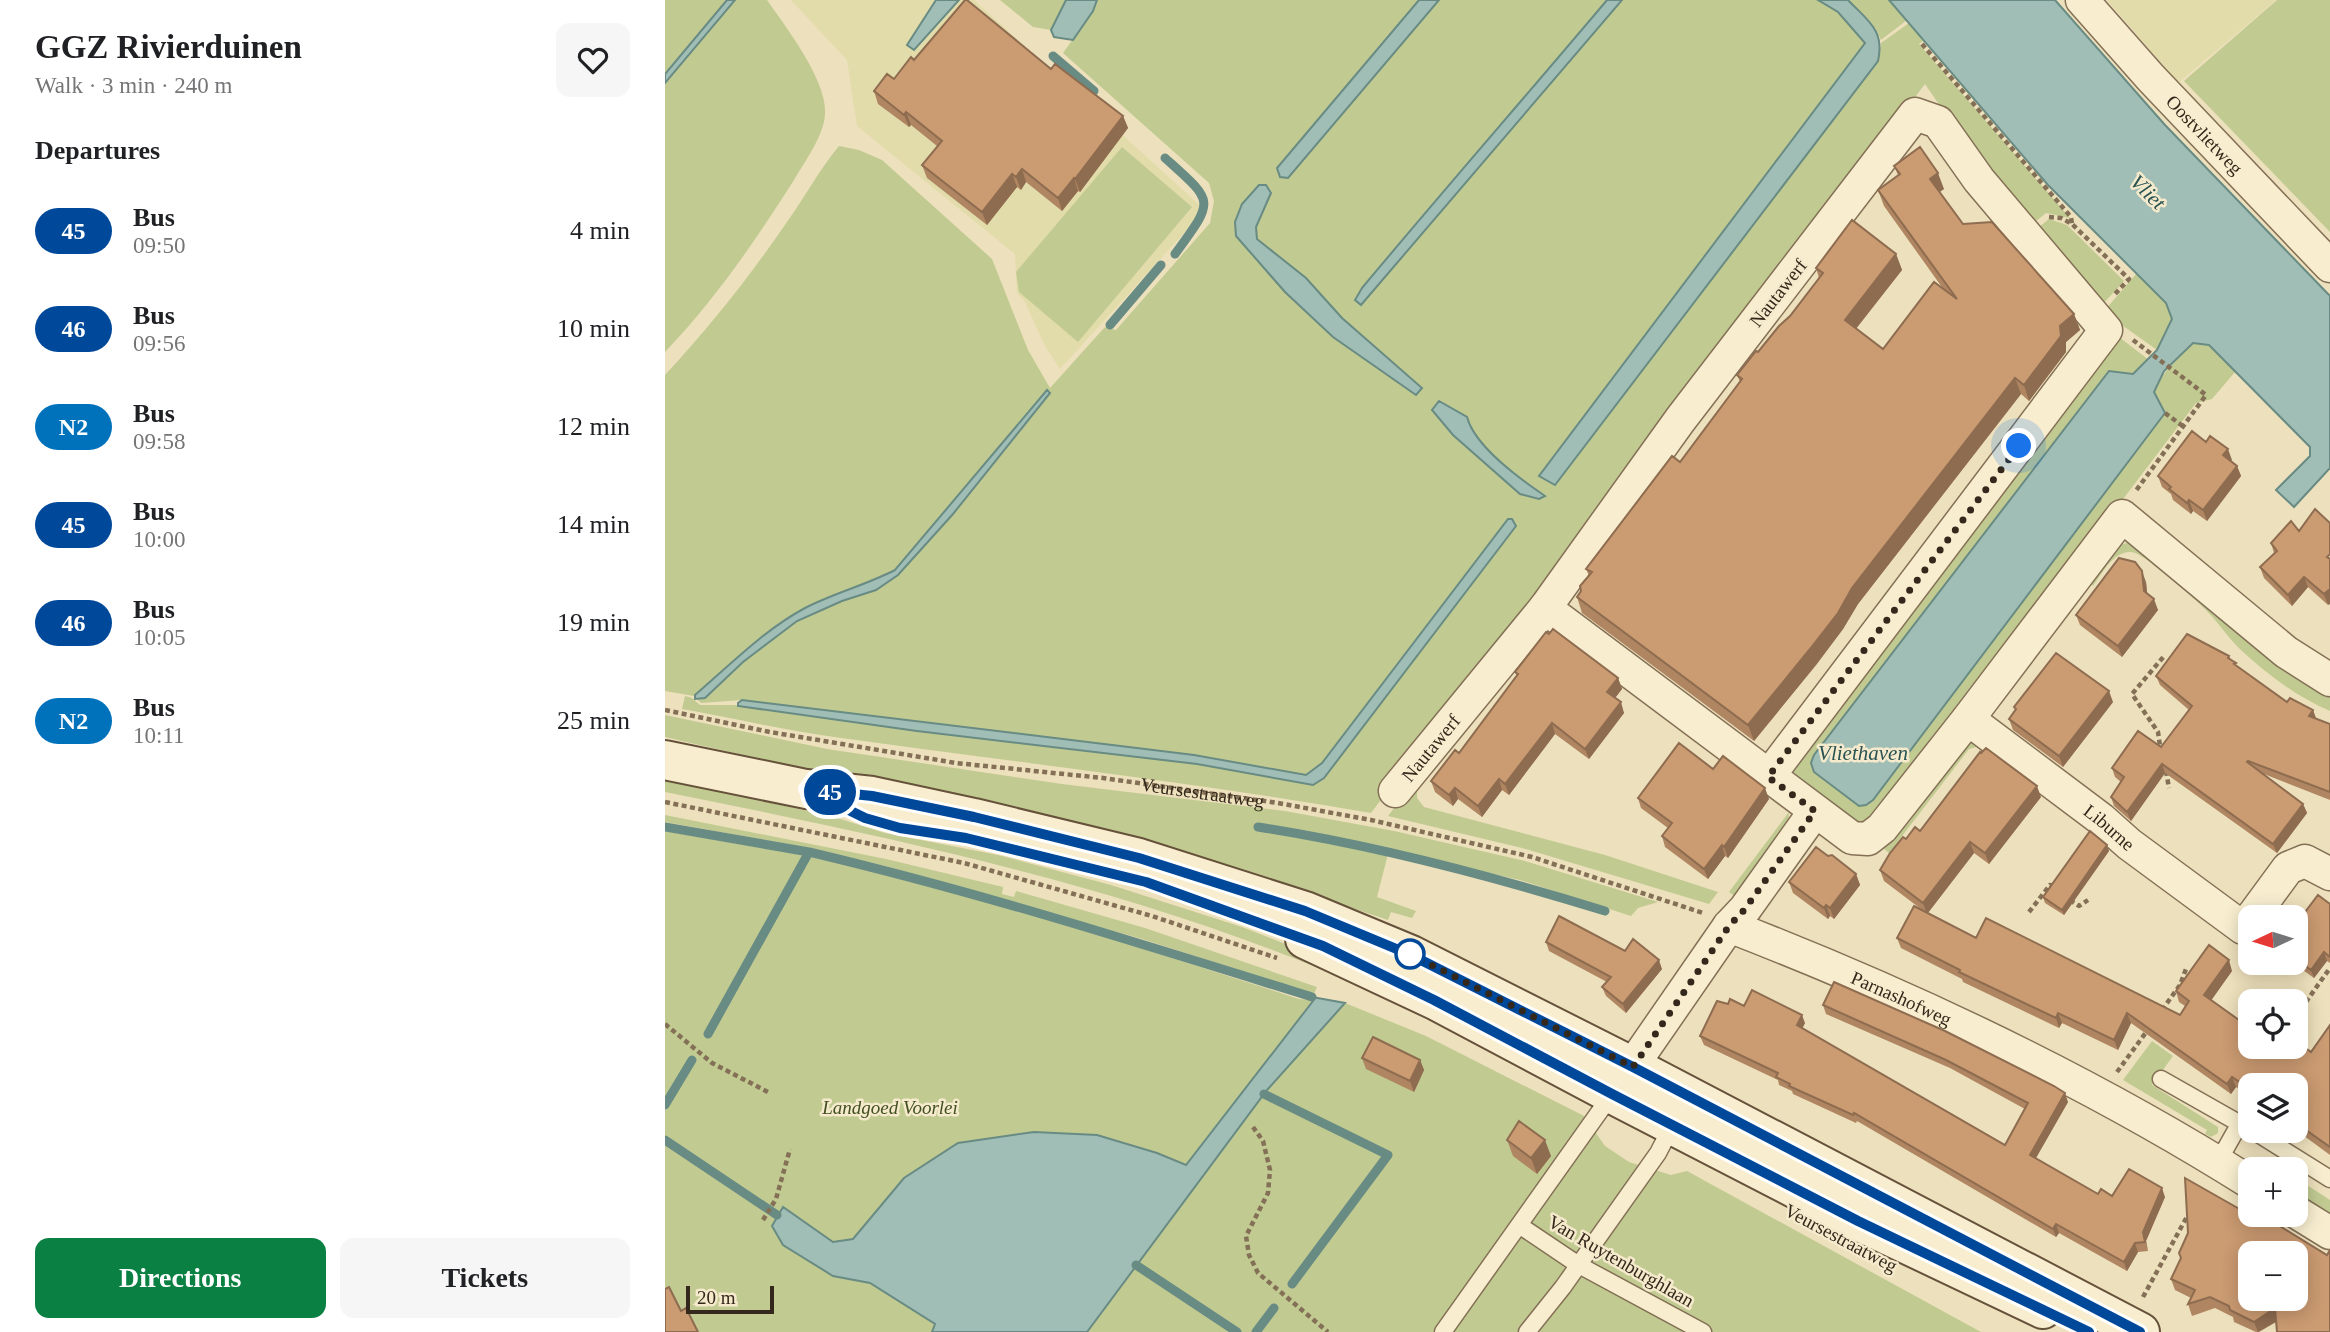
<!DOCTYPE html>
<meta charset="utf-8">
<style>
body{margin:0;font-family:"Times New Roman",serif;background:#f6f6f6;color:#202124;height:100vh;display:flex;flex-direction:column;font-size:26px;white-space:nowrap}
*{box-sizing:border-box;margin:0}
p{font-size:23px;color:#757577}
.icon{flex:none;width:38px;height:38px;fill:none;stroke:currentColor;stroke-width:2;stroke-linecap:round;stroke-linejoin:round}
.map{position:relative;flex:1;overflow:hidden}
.sheet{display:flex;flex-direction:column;background:#fff;width:665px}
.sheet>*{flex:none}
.badge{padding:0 14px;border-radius:23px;font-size:24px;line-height:46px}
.needle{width:46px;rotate:266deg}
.buttons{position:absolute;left:1573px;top:905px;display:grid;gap:14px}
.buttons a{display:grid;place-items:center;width:70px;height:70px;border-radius:14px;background:#fff;box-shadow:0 4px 18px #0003;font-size:35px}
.scale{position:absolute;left:21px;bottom:18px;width:88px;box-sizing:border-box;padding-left:7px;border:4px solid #33281b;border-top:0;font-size:19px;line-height:24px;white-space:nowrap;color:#33281b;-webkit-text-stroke:5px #f5eacc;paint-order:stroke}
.you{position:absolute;width:35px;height:35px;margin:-18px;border:5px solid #fff;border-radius:50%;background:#1a73e8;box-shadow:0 0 0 10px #1a73e833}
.map>.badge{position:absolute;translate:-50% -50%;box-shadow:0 0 0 4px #fff}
h2{padding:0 35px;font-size:26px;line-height:63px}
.round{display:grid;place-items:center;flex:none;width:74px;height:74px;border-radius:14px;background:#f6f6f6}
.headline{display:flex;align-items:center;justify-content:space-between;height:119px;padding:0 35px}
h1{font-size:33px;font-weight:600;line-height:52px}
.primary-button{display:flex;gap:14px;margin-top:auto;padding:14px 35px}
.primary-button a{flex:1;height:80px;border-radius:14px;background:#0b8043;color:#fff;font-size:28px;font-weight:600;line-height:80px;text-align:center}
.primary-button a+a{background:#f6f6f6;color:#202124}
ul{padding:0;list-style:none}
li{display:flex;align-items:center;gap:21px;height:98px;padding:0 35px}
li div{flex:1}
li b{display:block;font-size:26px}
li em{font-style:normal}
li .badge{min-width:77px;font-weight:700;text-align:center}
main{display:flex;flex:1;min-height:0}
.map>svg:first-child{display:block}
.farmland{fill:#e2dbaa}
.green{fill:#c1ca91;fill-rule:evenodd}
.water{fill:#a0beb6;stroke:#688b84;stroke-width:2}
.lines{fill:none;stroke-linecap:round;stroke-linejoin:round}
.stream{stroke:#688b84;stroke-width:9}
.service-casing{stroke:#847056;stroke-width:19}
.minor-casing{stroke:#847056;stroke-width:35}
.secondary-casing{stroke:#66513a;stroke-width:42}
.path{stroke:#847056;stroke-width:4.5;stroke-dasharray:5 3.5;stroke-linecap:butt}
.service{stroke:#f8eecf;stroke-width:16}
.minor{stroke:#f8eecf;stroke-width:32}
.secondary{stroke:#f8eecf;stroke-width:38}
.wall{fill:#af8562}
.shaded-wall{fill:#8e6c50}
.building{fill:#cb9b72;stroke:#8e6c50;stroke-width:2;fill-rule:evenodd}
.line-casing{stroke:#fff;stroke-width:16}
.line{stroke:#004899;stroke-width:10}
.walk{stroke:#33281b;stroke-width:7;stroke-dasharray:0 12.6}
.stop-dot{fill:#fff;stroke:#004899;stroke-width:3.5}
.labels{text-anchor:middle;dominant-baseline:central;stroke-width:5;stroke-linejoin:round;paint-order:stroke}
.street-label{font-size:19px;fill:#33281b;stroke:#f5eacc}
.park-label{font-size:19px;font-style:italic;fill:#425022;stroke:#f5eacc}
.water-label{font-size:21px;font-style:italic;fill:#2a5352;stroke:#f5eacc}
</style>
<main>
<section class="sheet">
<div class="headline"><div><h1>GGZ Rivierduinen</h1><p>Walk · 3 min · 240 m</p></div><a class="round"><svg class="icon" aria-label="heart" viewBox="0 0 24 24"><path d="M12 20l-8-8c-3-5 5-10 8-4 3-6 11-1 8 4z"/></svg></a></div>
<h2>Departures</h2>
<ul>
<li><span class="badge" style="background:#004899;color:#fff">45</span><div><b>Bus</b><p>09:50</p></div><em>4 min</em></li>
<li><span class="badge" style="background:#004899;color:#fff">46</span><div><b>Bus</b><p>09:56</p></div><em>10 min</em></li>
<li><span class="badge" style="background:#0072bc;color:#fff">N2</span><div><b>Bus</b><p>09:58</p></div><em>12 min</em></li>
<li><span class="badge" style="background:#004899;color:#fff">45</span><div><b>Bus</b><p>10:00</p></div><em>14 min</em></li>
<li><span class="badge" style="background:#004899;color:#fff">46</span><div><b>Bus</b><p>10:05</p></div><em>19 min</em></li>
<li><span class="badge" style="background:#0072bc;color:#fff">N2</span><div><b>Bus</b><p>10:11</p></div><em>25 min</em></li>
</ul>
<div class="primary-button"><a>Directions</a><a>Tickets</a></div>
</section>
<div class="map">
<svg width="1665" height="1332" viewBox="0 0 1665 1332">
<rect width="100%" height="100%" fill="#ede0bc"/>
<path class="farmland" d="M126,0H309L540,210L395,369L380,346L360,302L352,293L350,254L192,126L182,60Z
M1442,0H1611L1513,83Z"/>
<path class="green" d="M0,0H65L0,78Z
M70,0H102C120,26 162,80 160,113C160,134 139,163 129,180C91,240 49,301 0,352V83Z
M335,0H401L386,30L368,27Z
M432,0H754L612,168L623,178L774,0H942C861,96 778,191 697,288L691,300L957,0H1153L1173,12L1200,42L874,475L889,485L1213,61L1216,43L1244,23L1259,40L1254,44L1405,218L1381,213L1364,227L1321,173L1260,84L706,813C528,782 348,762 169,737C118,730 68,718 17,709L20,696L27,698L35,705H73L252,731L659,778L851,526L847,519L843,520L657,763L641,775L490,750L77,700L36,703L29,696L0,691V375C45,327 85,276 122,222C140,197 154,170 174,146L194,150L217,160L327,259L363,350L385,388L440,327L451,330L545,223L549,201L544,183L398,53L428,11ZM606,193L591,227L592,239L641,278L677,318L668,337L620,292L571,236ZM774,401L802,417C811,450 855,475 880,496L788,435L767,410Z
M1183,0H1224L1242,20L1216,40L1211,29Z
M1612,0H1665V232L1519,81Z
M457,147L527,207L413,342L354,292L351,272Z
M1384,219L1402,225L1459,281L1436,306L1369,231Z
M1471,274L1501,304L1507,319L1492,350L1454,323L1440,310Z
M1454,337L1484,360L1468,374L1149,772L1194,806L1201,805L1208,800L1499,413L1489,392C1499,371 1510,358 1528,343L1543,345L1570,372L1547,399L1531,403L1215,819L1197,828L1126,777L1125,769Z
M1462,543H1473L1665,691V711C1632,697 1603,675 1577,651C1563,638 1554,623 1541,610C1530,599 1479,552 1466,552C1448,551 1437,574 1428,586L1421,580L1451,546Z
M0,715L162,749L397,784L620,811L729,831L860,861L993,902L973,908L966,916L855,880L724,850L712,897L751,911L747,918L726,912L723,920L642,893L155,773L0,737Z
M1308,741L1318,745L1304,749L1224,853L1218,848L1294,746Z
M779,743L752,791V798L759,807L940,855L1053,892L1044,904L857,848L723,816Z
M0,778L169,817L220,833L333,855L446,885L577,927L641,952L705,990C481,890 239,840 0,792Z
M1124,812L1123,825L1074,899L1064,892Z
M0,815L221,859L338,887L337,894L349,897L351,891L480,928L652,987L649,994L477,939L220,866L145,848L0,822Z
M0,831L131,854L244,878L381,917L634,999L680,1003L761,1036L919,1116L940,1146L964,1162L1006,1175L1022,1171L1316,1332H0Z
M1487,1041L1508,1056L1487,1085L1553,1127V1133L1546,1137L1540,1134L1542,1130L1458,1080Z
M1631,1178L1665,1200V1214L1631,1193Z"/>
<path class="water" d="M62,0H70L0,83V74Z
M271,0H294L249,50L242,45Z
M401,0H432L428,11L408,40L389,37L386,30Z
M754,0H774L623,178L615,177L612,168Z
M942,0H957L696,305L690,300L697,288C778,191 861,96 942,0Z
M1153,0H1183C1203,21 1220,30 1213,61L890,485L874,476L1200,43L1173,12Z
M1224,0H1390L1500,125L1665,296V468L1629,507L1611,490L1645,456V447L1544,345L1528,343L1499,371L1489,392L1500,413L1208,800L1201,805L1194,806L1149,772L1146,763L1149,755L1444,371L1468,374L1492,350L1507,319L1501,303L1383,185Z
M594,185H601L606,193L591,227L592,239L641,278L677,318L757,388L751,395L668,337L620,292L571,236L570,222L577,204Z
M382,390L385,393L288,514L233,575L211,590L177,601L132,621L78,662L40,698L30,699V695C65,665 99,630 140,608C169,593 201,585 230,570Z
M774,401L802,417C810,447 855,479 880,496L874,499L855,494L788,435L767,410Z
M843,519H847L851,526L659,778L648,785L532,764L252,731L73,706V703L77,700L529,755L641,775L657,763Z
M647,997L680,1003L602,1090L422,1332H267L270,1324L205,1283L168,1276L118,1245L107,1226L118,1207L168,1242L188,1239L239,1178L293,1143L369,1132L432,1135L492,1153L521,1165L648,1001Z"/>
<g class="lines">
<path class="stream" d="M388,56L429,91
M500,158C550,203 550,199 510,254
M445,325L496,265
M0,827L144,852L43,1034
M593,827C710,845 827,876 940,911
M144,852C314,892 480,945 647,997
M599,1094L723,1155L627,1284
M0,1105L27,1060
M0,1140L112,1215
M471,1265L572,1332
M591,1332L609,1308"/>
<g class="service-casing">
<path id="service" d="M1496,1079L1586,1130
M1587,1130L1665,1179
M1553,1162L1575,1123
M854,1225L912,1264L1038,1332
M778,1332L947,1094
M862,1332L898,1287L993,1153L1007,1126"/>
</g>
<g class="minor-casing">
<g id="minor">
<path id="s2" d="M1417,0L1486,78L1665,266"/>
<path id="s3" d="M1303,719L1436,819L1464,844L1578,928L1586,918"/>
<path d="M1103,777L1441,330L1314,180L1273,122L1250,114L1015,420L880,608L1187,838L1203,839L1217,828L1303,719L1457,516L1621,652L1665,680"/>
<path id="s4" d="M730,791L880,608"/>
<path d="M1587,917L1623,868L1640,861L1665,874"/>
<path id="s5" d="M1064,926C1245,996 1421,1079 1586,1183"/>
<path d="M954,1085L1064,926L1080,909L1150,811"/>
<path d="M1631,1212L1665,1233"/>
</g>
</g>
<g class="secondary-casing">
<path id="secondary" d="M0,760L141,789L207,796L309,818L474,858L640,911L746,955L968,1067L1475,1332
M640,939L770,1000L947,1094L1193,1221L1378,1309"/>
</g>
<g class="path">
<path d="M1257,44L1406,217L1407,224"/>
<path d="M1384,217L1396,218L1407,224L1464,279L1450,294"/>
<path d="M1468,340L1541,395L1470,492"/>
<path d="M1500,413L1519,427"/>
<path id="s1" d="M0,710L105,732L291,763L438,778L613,803L706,820L867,857L1038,913"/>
<path d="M1496,753L1493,732L1467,694L1500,655"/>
<path d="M1501,771L1504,788"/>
<path d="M0,802L299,863L487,916L612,958"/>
<path d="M1405,900L1414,906L1423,900"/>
<path d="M1364,912L1385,885L1390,888"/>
<path d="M1497,1010L1515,985L1521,969"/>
<path d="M1631,1016L1665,968"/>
<path d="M0,1024L47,1063L103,1092"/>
<path d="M1452,1072L1482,1031"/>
<path d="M588,1127L598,1141L605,1170L603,1193L581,1236L584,1255L593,1273L663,1332"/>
<path d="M98,1220L111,1199L125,1149"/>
<path d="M1478,1297L1524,1213"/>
</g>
<use href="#service" class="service"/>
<use href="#minor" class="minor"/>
<use href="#secondary" class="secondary"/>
</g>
<path class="wall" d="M249,60L386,69L458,116L463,128L415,192L413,191L397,211L361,182L356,190L352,187L322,225L262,178L257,165L272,146L246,125L244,127L213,104L209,91L229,79Z
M1229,166L1279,189L1275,192L1298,224L1409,314L1415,330L1401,342V352L1364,401L1356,394L1193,604L1178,629L1151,665L1089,741L917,613L912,597L916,591L924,576L921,569L1015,462L1075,382L1072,375L1125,316L1154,278L1151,268L1231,254L1237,270L1191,329L1218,349L1279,290L1219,206L1213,190L1233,175Z
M1567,460L1566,461L1572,466L1576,476L1542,521L1528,511L1526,514L1508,500L1506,494L1497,487L1493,476Z
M1650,509L1663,605L1643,587L1627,606L1599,578L1595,567L1609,553L1606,543L1634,531Z
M1481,582L1482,593L1493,610L1457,657L1415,625L1411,615Z
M1564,656L1566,660L1571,663L1572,666L1622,702L1648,710L1651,718L1665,724V800L1599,774L1638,804L1642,813L1612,853L1500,773L1466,821L1449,806L1446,797L1456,782L1450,777L1447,768L1496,747L1524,710L1495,685L1491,676Z
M850,672L953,678L957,689L950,698L959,713L924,759L890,734L844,795L837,790L817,817L793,799L788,806L770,792L766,781L794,753L852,676Z
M1448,702L1398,767L1348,730L1344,719L1350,710L1349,707Z
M1048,769L1104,799L1063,858L1060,856L1043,879L1000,847L997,836L1003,828L976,808L973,798Z
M1376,797L1324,864L1309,853L1263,913L1311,938L1515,1015L1520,1006L1514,1002L1511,991L1567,971L1546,1000L1581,1025L1646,1052L1665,1025V1155L1631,1130V1085H1586V1097L1571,1087L1566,1094L1466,1023L1453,1050L1397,1023L1394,1028L1298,982L1297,979L1236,948L1232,938L1256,909L1219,881L1215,870L1241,839L1255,831Z
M1442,845L1444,851L1399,915L1380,903L1378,897Z
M1163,856L1191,874L1195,885L1169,919L1165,916L1163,919L1128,893L1124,882Z
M1665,904V963L1662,961L1649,978L1627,962H1631V924Z
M881,942L960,951L997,969L961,1013L941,996L937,987L942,982L884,951Z
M1063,1004L1079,1006L1140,1023L1137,1028L1340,1145L1360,1109L1285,1068L1161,1014L1158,1005L1403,1102L1371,1158L1433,1194L1447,1196L1500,1197L1481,1241L1483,1251L1473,1252L1462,1271L1394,1233L1391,1237L1192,1121L1191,1123L1128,1094L1127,1091L1114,1085L1113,1080L1039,1045L1035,1036Z
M697,1058L755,1060L759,1070L749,1092L701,1069Z
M842,1140L886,1156L872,1174L848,1156Z
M1506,1279L1611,1322L1594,1332H1591L1569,1322L1568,1317L1550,1308L1527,1316L1523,1304L1526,1298L1510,1290Z"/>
<path class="shaded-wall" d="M241,112L246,125L244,127L239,115Z
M458,116L463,128L415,192L410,179Z
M357,169L361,182L356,190L351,177Z
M1273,173L1279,189L1271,194L1265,179Z
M347,174L352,187L322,225L317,212Z
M409,178L413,191L397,211L393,198Z
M1231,254L1237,270L1185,336L1180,320Z
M1409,314L1415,330L1401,342V352L1364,401L1359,385L1395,326Z
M1350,378L1356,394L1193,604L1178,629L1151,665L1089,741L1083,725L1187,588Z
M1563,449L1567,460L1562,466L1558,455Z
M1572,466L1576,476L1542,521L1538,510Z
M1524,500L1528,511L1526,514L1522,503Z
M1477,571L1481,582L1483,602L1479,591Z
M1639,577L1643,587L1627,606L1623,595Z
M1665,589V604L1663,605L1659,594Z
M1489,599L1493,610L1457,657L1453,646Z
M953,678L957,689L946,703L942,692Z
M1444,691L1448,702L1398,767L1394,756Z
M956,702L959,713L924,759L920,749Z
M1648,710L1651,719L1644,716Z
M887,723L890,734L844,795L840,784Z
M1497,764L1500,773L1466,821L1462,812Z
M834,779L837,790L817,817L813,806Z
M1372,786L1376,797L1324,864L1320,853Z
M790,788L793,799L788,806L784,795Z
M1100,788L1104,799L1063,858L1059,847Z
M1638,804L1642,813L1612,853L1608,844Z
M1305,842L1309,853L1262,914L1258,903Z
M1057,845L1060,856L1043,879L1039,869Z
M1442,845L1444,851L1399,915L1397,910Z
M1191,874L1195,885L1169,919L1165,908Z
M1161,905L1165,916L1163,919L1159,908Z
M1659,952L1662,961L1649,978L1646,970Z
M994,960L997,969L961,1013L958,1004Z
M1564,960L1567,971L1543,1005L1539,995Z
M1393,1013L1397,1023L1394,1028L1391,1018Z
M1462,1013L1466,1023L1453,1050L1449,1040Z
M1137,1015L1140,1023L1135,1033L1132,1025Z
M755,1060L759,1070L749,1092L745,1081Z
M1567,1077L1571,1087L1566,1094L1562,1084Z
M1400,1093L1403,1102L1368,1163L1365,1155Z
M880,1140L886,1156L872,1174L866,1158Z
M1497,1188L1500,1197L1481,1241L1483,1251L1478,1232Z
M1391,1224L1394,1233L1391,1237L1388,1229Z
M1470,1243L1473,1252L1462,1271L1459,1262Z
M1610,1308L1614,1320L1593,1332L1589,1322Z"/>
<path class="building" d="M300,0H302L386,69L390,64L458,116L410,179L409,178L393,198L357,169L351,177L347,174L317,212L257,165L277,141L241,112L239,115L209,91L222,74L229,79L246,57L249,60Z
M1255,147L1273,173L1265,179L1298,224L1327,222L1409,314L1395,326L1396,336L1359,385L1350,378L1187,588L1173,613L1145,649L1083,725L912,597L916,591L915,586L927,572L921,569L1007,456L1015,462L1077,379L1072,375L1091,351L1093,352L1114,326L1125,316L1158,273L1151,268L1187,220L1231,254L1180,320L1218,349L1269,282L1292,299L1213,190L1235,174L1229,166Z
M1527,431L1541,442L1545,436L1563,449L1558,455L1572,466L1538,510L1524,500L1522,503L1504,489L1506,487L1493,476Z
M1650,509L1665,523V554L1662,557L1665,559V589L1659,594L1639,577L1623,595L1595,567L1612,551L1606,543L1626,521L1634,531Z
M1454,558L1470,562L1477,571L1479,591L1489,599L1453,646L1411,615Z
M888,629L953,678L942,692L956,702L920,749L887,723L840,784L834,779L813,806L790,788L784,795L766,781L790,750L794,753L853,674L850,672L881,632L884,634Z
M1522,634L1564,656L1563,658L1571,663L1569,664L1622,702L1625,698L1648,710L1644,716L1665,724V792L1583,761L1582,762L1638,804L1608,844L1497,764L1462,812L1446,797L1459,777L1447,768L1473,731L1496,747L1527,706L1491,676Z
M1391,653L1444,691L1394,756L1344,719L1351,709L1349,707Z
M1014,743L1048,769L1058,756L1100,788L1059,847L1057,845L1039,869L997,836L1007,823L973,798Z
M1321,748L1372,786L1320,853L1305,842L1258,903L1215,870L1225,853L1238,837L1241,839L1250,827L1255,831L1315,752L1316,753Z
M1425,831L1442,845L1397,910L1378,897Z
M1151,847L1163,856L1167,855L1191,874L1165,908L1161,905L1159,908L1124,882Z
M1653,895L1665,904V957L1659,952L1646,970L1631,959V924Z
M1249,906L1311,938L1321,918L1515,1015L1524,1001L1511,991L1544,945L1564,960L1539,995L1581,1025L1586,1019V1046H1631V1041L1646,1052L1665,1025V1147L1631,1123V1085H1586V1090L1567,1077L1562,1084L1462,1013L1449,1040L1393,1013L1391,1018L1294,972L1295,970L1232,938Z
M894,916L960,951L968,939L994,960L958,1004L937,987L946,977L881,942Z
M1169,982L1280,1031L1389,1086L1400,1093L1365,1155L1433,1194L1436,1189L1447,1196L1464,1169L1497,1188L1478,1232L1480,1242L1470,1243L1459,1262L1391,1224L1388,1229L1189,1113L1188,1115L1124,1086L1125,1084L1111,1077L1113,1073L1035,1036L1052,1001L1063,1004L1065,999L1079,1006L1087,990L1137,1015L1132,1025L1340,1145L1363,1103L1281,1060L1158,1005Z
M708,1037L755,1060L745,1081L697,1058Z
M854,1121L880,1140L866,1158L842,1140Z
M1520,1178L1578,1211L1581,1206L1586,1209V1214H1595L1662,1255L1665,1250V1332H1612L1610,1308L1589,1322L1565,1310L1564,1306L1545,1297L1523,1304L1530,1290L1506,1279L1516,1258L1514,1253L1523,1233ZM1586,1253H1631V1298H1586Z
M4,1287L16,1311L21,1308L33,1332H0V1289Z"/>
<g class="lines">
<g class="line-casing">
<path id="line" d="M1424,1332L1193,1221L947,1094L769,1000L658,946L481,882L301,838L235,828L200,818L141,789L207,796L309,817L474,858L640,911L746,955L968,1067L1475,1332"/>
</g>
<use href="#line" class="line"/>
<path class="walk" d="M745,954L968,1067L1064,926L1080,909L1150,811L1103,777L1354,446"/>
</g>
<circle class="stop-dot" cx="745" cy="954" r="14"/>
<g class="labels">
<g class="street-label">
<text stroke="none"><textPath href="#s2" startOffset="182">Oostvlietweg</textPath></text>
<text transform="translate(1113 293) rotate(-52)">Nautawerf</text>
<text stroke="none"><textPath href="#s4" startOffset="56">Nautawerf</textPath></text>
<text stroke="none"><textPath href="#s1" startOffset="544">Veursestraatweg</textPath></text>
<text stroke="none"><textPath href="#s3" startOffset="178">Liburne</textPath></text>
<text stroke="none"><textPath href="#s5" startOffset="187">Parnashofweg</textPath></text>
<text transform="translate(1176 1238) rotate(28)">Veursestraatweg</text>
<text transform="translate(956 1261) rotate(30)">Van Ruytenburghlaan</text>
</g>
<g class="park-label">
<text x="225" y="1107">Landgoed Voorlei</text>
</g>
<g class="water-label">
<text transform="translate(1483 192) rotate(45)">Vliet</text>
<text x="1198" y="753">Vliethaven</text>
</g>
</g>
</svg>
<div class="buttons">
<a><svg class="needle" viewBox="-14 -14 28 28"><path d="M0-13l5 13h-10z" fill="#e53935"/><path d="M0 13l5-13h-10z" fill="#757577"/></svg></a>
<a><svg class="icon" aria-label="locate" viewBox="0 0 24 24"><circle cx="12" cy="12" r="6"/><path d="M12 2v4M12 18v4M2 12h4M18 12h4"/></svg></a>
<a><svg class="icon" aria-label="layers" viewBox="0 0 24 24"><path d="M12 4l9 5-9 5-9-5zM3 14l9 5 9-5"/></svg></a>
<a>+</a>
<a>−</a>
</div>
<div class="scale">20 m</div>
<div class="you" style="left:1354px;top:446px"></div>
<b class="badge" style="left:165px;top:792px;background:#004899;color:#fff">45</b>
</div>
</main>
